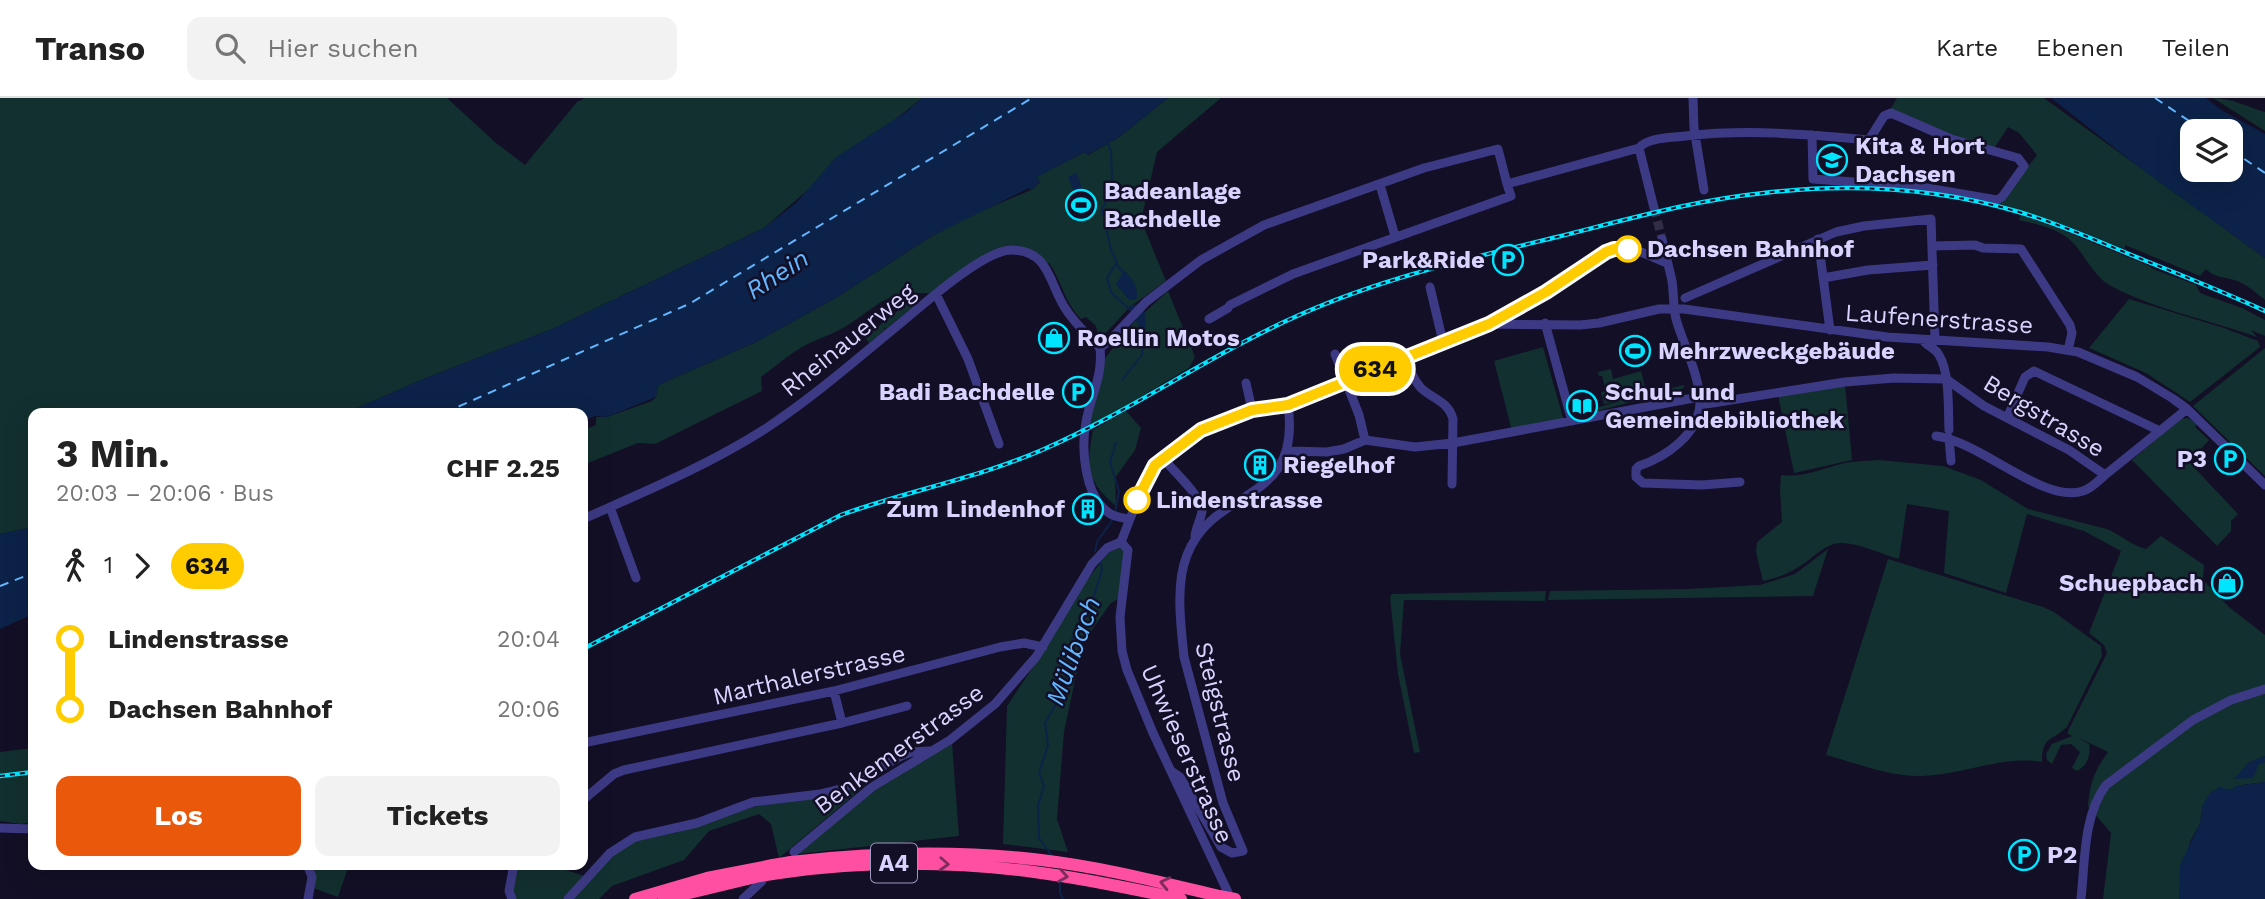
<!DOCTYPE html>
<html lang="de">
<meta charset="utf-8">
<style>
body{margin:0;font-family:"Work Sans",sans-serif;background:#f2f2f2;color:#222;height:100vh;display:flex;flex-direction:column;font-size:26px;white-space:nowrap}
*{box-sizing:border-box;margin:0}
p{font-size:23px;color:#767676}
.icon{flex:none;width:38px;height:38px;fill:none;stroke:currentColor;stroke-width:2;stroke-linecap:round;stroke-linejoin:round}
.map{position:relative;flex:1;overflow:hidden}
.details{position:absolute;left:28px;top:310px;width:560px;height:462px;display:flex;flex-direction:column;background:#fff;border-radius:14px;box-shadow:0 7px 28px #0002}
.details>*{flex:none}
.badge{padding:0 14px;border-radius:23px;font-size:24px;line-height:46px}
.buttons{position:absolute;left:2180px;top:21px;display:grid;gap:14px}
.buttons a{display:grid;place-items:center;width:63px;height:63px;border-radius:14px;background:#fff;box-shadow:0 7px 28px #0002;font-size:35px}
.map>.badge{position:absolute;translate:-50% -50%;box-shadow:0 0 0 4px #fff}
.legs{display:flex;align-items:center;gap:10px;height:77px;padding:0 28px;font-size:23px}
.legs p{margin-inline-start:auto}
.head{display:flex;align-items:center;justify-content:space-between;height:119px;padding:0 28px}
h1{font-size:38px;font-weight:700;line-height:52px}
.action{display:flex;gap:14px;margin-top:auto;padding:14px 28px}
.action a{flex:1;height:80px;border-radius:14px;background:#ea580c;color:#fff;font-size:28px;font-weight:700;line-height:80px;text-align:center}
.action a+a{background:#f2f2f2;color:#222}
ul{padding:0 28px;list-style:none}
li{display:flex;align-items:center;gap:24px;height:70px;font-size:26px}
li i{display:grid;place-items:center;width:10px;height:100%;margin:0 9px;background:currentColor}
li i::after{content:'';width:18px;height:18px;margin:-9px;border:5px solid;border-radius:50%;background:#fff}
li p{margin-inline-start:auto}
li:first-child i{background:linear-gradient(#0000 50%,currentColor 0)}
li:last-child i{background:linear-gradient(currentColor 50%,#0000 0)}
header{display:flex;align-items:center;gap:42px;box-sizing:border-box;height:98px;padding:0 35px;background:#fff;border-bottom:2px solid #e0e0e0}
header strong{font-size:33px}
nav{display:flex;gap:38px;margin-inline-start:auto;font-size:24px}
.search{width:490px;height:63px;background:#f2f2f2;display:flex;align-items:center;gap:18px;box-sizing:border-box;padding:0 24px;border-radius:14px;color:#767676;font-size:26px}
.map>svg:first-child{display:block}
.green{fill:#12302f}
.water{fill:#0c2248;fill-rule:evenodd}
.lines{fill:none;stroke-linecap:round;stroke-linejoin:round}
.stream{stroke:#0c2248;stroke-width:2}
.ferry{stroke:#62b6ff;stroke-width:2;stroke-dasharray:9 7;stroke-linecap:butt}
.minor-tunnel{stroke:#312d47;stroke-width:9;stroke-dasharray:9 4.5;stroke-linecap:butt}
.minor{stroke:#3d3a85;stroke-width:9}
.highway{stroke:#ff4fa3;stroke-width:12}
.rail-casing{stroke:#00e5ff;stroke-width:4.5}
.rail{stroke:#130f26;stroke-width:2;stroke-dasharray:5;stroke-linecap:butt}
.highway-bridge{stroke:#ff4fa3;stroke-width:12}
.oneway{stroke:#7d2c5e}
.line-1-casing{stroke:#fff;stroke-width:16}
.line-1{stroke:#fc0;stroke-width:10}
.stop-1-dot{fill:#fff;stroke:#fc0;stroke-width:3.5}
.labels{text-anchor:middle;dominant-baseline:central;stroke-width:5;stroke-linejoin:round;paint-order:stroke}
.shield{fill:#130f26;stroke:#9e99be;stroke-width:2}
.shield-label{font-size:23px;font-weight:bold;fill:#d9d4ff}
.poi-label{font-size:24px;font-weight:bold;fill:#d9d4ff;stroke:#130f26;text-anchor:start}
.stop-label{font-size:24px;font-weight:bold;fill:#d9d4ff;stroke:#130f26;text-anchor:start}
.street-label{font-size:24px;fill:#d9d4ff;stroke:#130f26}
.water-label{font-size:26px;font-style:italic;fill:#62b6ff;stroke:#130f26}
</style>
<header>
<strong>Transo</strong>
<div class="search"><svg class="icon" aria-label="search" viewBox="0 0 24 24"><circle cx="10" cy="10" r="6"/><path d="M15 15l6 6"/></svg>Hier suchen</div>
<nav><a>Karte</a><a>Ebenen</a><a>Teilen</a></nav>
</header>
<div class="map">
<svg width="2265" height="801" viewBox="0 0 2265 801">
<rect width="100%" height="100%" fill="#130f26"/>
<path class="green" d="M0,0H447L496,45L525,67L577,4L585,0H922L810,90L764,130L552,231L421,282L346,315H33V429L0,436Z
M1168,0H1221L1157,54L1142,118L1143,127L1166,183L1130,209L1103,238H1098L1096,228L1086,219L1081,221C1064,204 1062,183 1049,165L1041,164L1035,159L1000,154L936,196C881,190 881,209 839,232C828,238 815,242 804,248C789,256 775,269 761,279L762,293L655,346L638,345L583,367V328L586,331L596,327V319H607L652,303L656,299L658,288L665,284L756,244L839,198L932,138L972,117L1031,92L1040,84L1036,79L1085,54L1088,57L1119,39Z
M1897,0H2044L2265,160V202C2256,195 2248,187 2237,183C2225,178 2216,181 2206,171L2200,178L2125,147V151L2070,129L1999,106L2037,57L2019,35L2008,29L1993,52L1951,40L1890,12Z
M2213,0C2232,0 2247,9 2265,14V33Z
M2021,117L2062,132L2149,168L2153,171L2196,187L2200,195L2242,210L2265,222V238L2251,232L2257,239C2209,222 2157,212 2113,189C2092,179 2086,156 2069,141C2055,130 2036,126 2019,122Z
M1168,193L1195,259L1189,270L1085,332L1101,265L1133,225Z
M2129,201L2224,230L2258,243L2260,249L2190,304L2146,275L2089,250Z
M910,203L914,208L886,231L884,229L885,232L869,245L865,239Z
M1543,249L1564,323L1512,333L1494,263Z
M2265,250V378L2193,308Z
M1611,271L1613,281L1641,273L1647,296L1684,287V290L1586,316L1585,313L1617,304L1604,306L1601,294L1606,293L1602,278H1599L1598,274Z
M1845,286L1852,362L1794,375L1778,297Z
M1126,313L1141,330L1135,352L1115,380L1116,408C1086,382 1086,370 1093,332Z
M2188,320L2197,326L2195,329L2209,342L2189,364L2238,416L2231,423V433L2217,448L2132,362L2180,321Z
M1879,362L1943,368L1981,382L2028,411L2107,431C2121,437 2133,448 2146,451L2161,438L2204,467L2203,482L2229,509L2265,537V658L2248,665L2259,666L2265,664V684L2236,688L2231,692L2225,691L2203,706L2200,725L2190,744L2179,801H2103L2111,735L2088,708C2090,684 2094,674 2108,654L2077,639L2089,646C2091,658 2087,668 2077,673L2072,670L2080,654L2071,646L2061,647L2052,666L2047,662L2046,656L2052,646L2072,638L2067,635L2107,555L2104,547L2089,535L2121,453L2084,433L2027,416L2006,495L1944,475L1949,413L1907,406L1899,461C1881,456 1859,445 1841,445C1824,446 1816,458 1803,466C1791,475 1778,480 1763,483L1756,454L1757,444L1782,424L1780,390L1781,377C1802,380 1821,371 1841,366C1853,363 1866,363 1879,362Z
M1121,448L1125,454L1118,501L1110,506L1083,545L1064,634L1057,721L1068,754L1003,746L1007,608L1049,545L1077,496L1111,450Z
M1828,451L1813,498L1548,502L1550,493L1688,491L1760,487L1795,476Z
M1888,461L2043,509L2054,514L2101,548L2102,558L2067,629C2051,644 2042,638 2042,664C2002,657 1962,677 1922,678C1890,679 1856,665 1826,657Z
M1546,493L1545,503L1404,502L1400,556L1420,654L1414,655L1398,576L1390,499L1392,496Z
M952,645L959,738L798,756L885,683Z
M33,650V724L21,726L0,723V654Z
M866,687L779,760L771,726L759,716L709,733L684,762L612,788L599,801H509L515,767H550L591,780L606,762L636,742L675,735L752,709L821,699Z
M317,767H349L338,799L308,788Z"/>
<path class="water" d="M922,0H1168L1119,39L1087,57L1085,54L1037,79L1040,83L1031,92L1029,90L932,138L839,198L756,244L665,284L658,288L656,299L607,319L595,318L583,323V315H346L421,282L552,231L764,130L796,105L836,59L906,14Z
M2051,0H2206L2223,13L2265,36V160L2144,73ZM2193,33H2231V72H2193Z
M1076,75L1085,97L1077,101L1068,79Z
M1124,173C1132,179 1140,192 1136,202H1129L1116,186Z
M1143,205L1146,222L1144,236L1142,235L1129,208Z
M33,429V516L0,531V436Z
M2265,658V664L2259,666L2253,680L2234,681L2248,665Z
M2265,684V801H2179L2180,767L2200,725L2203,706L2211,694L2220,689L2231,692L2236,688Z"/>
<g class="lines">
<path class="stream" d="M1108,46L1111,53L1112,80L1109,98L1102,111L1111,152L1117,164L1107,180L1111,194L1130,212
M1117,167L1123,174
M1122,282L1142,257L1144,235
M1115,416L1119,393L1110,364L1116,345
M1095,453L1097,444L1113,421
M1052,758L1039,740L1038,708L1044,688L1039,675L1048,647L1045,625L1059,601L1064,583L1072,569V541L1079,526L1089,514L1102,472L1100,463
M1060,782V795L1063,801"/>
<path class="ferry" d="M2155,0L2204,33
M2231,52L2265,75
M444,315L689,206L1032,0
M0,488L33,475"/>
<path class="minor-tunnel" d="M1654,110L1662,141"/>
<path class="minor" d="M1693,0L1694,30L1704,92
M1639,50L1654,110
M1380,87L1395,138
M1662,141C1665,155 1669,169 1672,183C1674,196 1673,209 1676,221C1683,246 1700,278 1700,305C1699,336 1666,359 1639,368L1636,371V379L1643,385L1702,387L1740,384
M1818,141L1830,232
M1932,148L1975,147L1983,150L2021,151L2070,227L2072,235L2068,252
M1823,180L1868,172L1933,167
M1430,189L1443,244
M936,196L968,261L999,346
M1685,200L1836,134L1864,128L1931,121L1935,242
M1209,221L1228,210L1230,207L1293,176L1511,98L1507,86L1639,50C1649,39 1671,40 1685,38C1748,31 1806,36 1869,42L1884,18L1891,15L1951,41L2018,60L2024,68L2002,99L1997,102L1921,89L1813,81L1812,37
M1545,225L1572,323
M1490,226L1546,194L1611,151L1641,154L1667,165
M1923,242C1927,249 1935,249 1939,257C1950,275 1948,311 1949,332
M1100,250L1110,242L1146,204L1201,162L1264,127L1424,70L1498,51L1507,86
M1100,250C1103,279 1091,296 1086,324C1081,350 1084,398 1109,415C1114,419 1123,420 1129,421
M1335,256L1359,317L1365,342
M1404,259C1409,269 1413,282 1421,290C1434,302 1448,303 1453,321L1452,386
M1246,285L1252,312
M1700,307L1845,284L1894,280L1946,281L1984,308L2069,352L2105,377L2187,311
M2007,320L2025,279L2034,273L2160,333
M1936,338C1982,344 2043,406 2083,393C2092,390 2098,383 2105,377
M1949,340L1951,363
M1288,353L1327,354L1344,351L1365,342L1415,349L1453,345L1699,299
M1162,359C1172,372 1202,398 1202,413C1201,422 1195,431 1195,439
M610,409L636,480
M583,421C646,393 711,366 768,329C816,297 858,260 902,224C924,206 984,152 1011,152C1050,152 1049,186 1065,210C1074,225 1088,237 1100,250
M1121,444L1144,385L1155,367L1186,341L1218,324L1252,312L1288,307L1489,226L1580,227L1599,225L1659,211H1684L1887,239L2048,249L2078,254L2137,279L2172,300L2187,311L2265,387
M1121,444L1128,452L1120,519L1122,553L1127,572L1153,635L1231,801
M834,593L842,625
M583,645L834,593L1000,549L1024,545L1043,549
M1171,673L1180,679L1221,749L1232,755L1243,753L1223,705L1184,559C1181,528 1175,487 1187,457C1215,386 1302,409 1288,307
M583,702L614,676L624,672L842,625L907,608
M0,730L33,731
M794,754L872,689L950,642L995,606L1036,559L1092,466L1107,450L1121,444
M307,766L312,779L308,801
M512,801L509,793L514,766
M568,801L610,755L635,739L697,725L753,704L820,696L844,690L901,658L911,654L929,653
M743,801L762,783
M2081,801C2085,765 2083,717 2106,687L2193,622L2231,602L2265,591"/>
<path class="highway" d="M791,764C875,754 957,752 1041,762C1101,769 1160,784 1219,798
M779,775C864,763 949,763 1034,774C1083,780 1132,791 1181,801
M635,801L707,780L773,767
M664,801L760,778"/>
<g class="rail-casing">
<path id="rail" d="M583,551L841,417C907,393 978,380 1042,352C1130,314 1209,257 1297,218C1379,181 1470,160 1557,139C1625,122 1694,102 1764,95C1849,85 1937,90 2019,114C2063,127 2104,146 2146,163C2186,179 2226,195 2265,213
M0,678L33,674"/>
</g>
<use href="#rail" class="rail"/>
<path class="highway-bridge" d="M773,767L791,764
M760,778L779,775
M1219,798L1235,801"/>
</g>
<defs><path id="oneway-chevron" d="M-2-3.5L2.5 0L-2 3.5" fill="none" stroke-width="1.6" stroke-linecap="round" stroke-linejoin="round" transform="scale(1.75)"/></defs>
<g class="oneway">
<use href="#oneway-chevron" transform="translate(944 766) rotate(3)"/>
<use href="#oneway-chevron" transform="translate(1063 778) rotate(9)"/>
<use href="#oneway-chevron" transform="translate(1165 785) rotate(-167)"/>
</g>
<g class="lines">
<g class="line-1-casing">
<path id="line-1" d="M1137,402L1155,367L1201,332L1252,312L1288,307L1489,226L1546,194L1606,154L1614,151H1628"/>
</g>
<use href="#line-1" class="line-1"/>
</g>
<defs>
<g id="school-ring" transform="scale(1.575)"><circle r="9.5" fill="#130f26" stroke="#00e5ff" stroke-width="1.5"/><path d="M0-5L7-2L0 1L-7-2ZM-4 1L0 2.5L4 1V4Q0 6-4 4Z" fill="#00e5ff"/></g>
<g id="stadium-ring" transform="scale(1.575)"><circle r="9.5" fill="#130f26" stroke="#00e5ff" stroke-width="1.5"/><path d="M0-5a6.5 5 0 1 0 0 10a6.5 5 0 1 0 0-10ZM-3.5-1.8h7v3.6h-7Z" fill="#00e5ff"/></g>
<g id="parking-ring" transform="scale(1.575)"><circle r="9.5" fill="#130f26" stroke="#00e5ff" stroke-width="1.5"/><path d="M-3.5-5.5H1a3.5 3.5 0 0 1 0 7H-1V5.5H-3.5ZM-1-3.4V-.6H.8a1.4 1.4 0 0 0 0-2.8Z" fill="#00e5ff"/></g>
<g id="shop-ring" transform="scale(1.575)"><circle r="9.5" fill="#130f26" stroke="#00e5ff" stroke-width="1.5"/><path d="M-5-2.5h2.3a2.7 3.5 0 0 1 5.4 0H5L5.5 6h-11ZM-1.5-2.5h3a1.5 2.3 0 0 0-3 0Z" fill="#00e5ff"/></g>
<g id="library-ring" transform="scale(1.575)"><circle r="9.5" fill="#130f26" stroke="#00e5ff" stroke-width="1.5"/><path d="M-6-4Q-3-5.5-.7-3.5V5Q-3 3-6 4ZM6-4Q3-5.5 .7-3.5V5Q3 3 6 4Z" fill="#00e5ff"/></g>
<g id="building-ring" transform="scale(1.575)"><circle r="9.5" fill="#130f26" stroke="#00e5ff" stroke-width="1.5"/><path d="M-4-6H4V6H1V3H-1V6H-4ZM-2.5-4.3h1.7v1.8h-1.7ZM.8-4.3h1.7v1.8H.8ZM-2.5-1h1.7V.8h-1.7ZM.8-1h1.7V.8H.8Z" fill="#00e5ff"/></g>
</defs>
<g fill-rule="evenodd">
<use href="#school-ring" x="1832" y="62"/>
<use href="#stadium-ring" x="1081" y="107"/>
<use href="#parking-ring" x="1508" y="162"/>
<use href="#shop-ring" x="1054" y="240"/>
<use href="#stadium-ring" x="1635" y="253"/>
<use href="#parking-ring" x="1078" y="294"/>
<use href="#library-ring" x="1582" y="308"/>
<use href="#parking-ring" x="2230" y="361"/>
<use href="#building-ring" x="1260" y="367"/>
<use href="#building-ring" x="1088" y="411"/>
<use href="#shop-ring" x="2227" y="485"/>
<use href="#parking-ring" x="2024" y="757"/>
</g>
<g class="stop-1-dot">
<circle cx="1628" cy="151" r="12"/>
<circle cx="1137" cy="402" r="12"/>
</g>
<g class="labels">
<rect class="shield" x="871" y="745.5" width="46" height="39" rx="5"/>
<g class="shield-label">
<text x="894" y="765">A4</text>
</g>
<g class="poi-label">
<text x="1855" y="48">Kita &amp; Hort<tspan x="1855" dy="28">Dachsen</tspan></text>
<text x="1104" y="93">Badeanlage<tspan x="1104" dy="28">Bachdelle</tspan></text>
<text x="1485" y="162" text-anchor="end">Park&amp;Ride</text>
<text x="1077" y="240">Roellin Motos</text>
<text x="1658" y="253">Mehrzweckgebäude</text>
<text x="1055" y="294" text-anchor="end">Badi Bachdelle</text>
<text x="1605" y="294">Schul- und<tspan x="1605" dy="28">Gemeindebibliothek</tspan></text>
<text x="2207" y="361" text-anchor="end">P3</text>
<text x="1283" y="367">Riegelhof</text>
<text x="1065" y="411" text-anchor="end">Zum Lindenhof</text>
<text x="2204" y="485" text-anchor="end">Schuepbach</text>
<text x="2047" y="757">P2</text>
</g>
<g class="stop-label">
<text x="1647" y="151">Dachsen Bahnhof</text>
<text x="1156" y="402">Lindenstrasse</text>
</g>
<g class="street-label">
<text transform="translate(1939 221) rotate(4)">Laufenerstrasse</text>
<text transform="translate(848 242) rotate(-39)">Rheinauerweg</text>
<text transform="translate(2044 318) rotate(31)">Bergstrasse</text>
<text transform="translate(809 577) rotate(-13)">Marthalerstrasse</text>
<text transform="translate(1220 614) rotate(76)">Steigstrasse</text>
<text transform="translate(899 651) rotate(-36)">Benkemerstrasse</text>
<text transform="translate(1187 656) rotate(66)">Uhwieserstrasse</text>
</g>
<g class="water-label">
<text transform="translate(777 176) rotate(-33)">Rhein</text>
<text transform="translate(1073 553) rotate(-70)">Mülibach</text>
</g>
</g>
</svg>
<div class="buttons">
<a><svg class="icon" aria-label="layers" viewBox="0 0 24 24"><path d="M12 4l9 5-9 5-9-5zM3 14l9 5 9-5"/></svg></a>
</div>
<b class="badge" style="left:1375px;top:271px;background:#fc0;color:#111">634</b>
<section class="details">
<div class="head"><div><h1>3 Min.</h1><p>20:03 – 20:06 · Bus</p></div><b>CHF 2.25</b></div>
<div class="legs"><svg class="icon" aria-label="walk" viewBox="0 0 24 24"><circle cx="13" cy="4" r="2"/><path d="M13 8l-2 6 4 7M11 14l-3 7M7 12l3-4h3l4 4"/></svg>1<svg class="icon" aria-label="forward" viewBox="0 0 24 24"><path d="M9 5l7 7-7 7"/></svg><b class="badge" style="background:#fc0;color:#111">634</b></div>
<ul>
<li><i style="color:#fc0"></i><b>Lindenstrasse</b><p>20:04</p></li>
<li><i style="color:#fc0"></i><b>Dachsen Bahnhof</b><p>20:06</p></li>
</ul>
<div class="action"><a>Los</a><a>Tickets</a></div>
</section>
</div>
